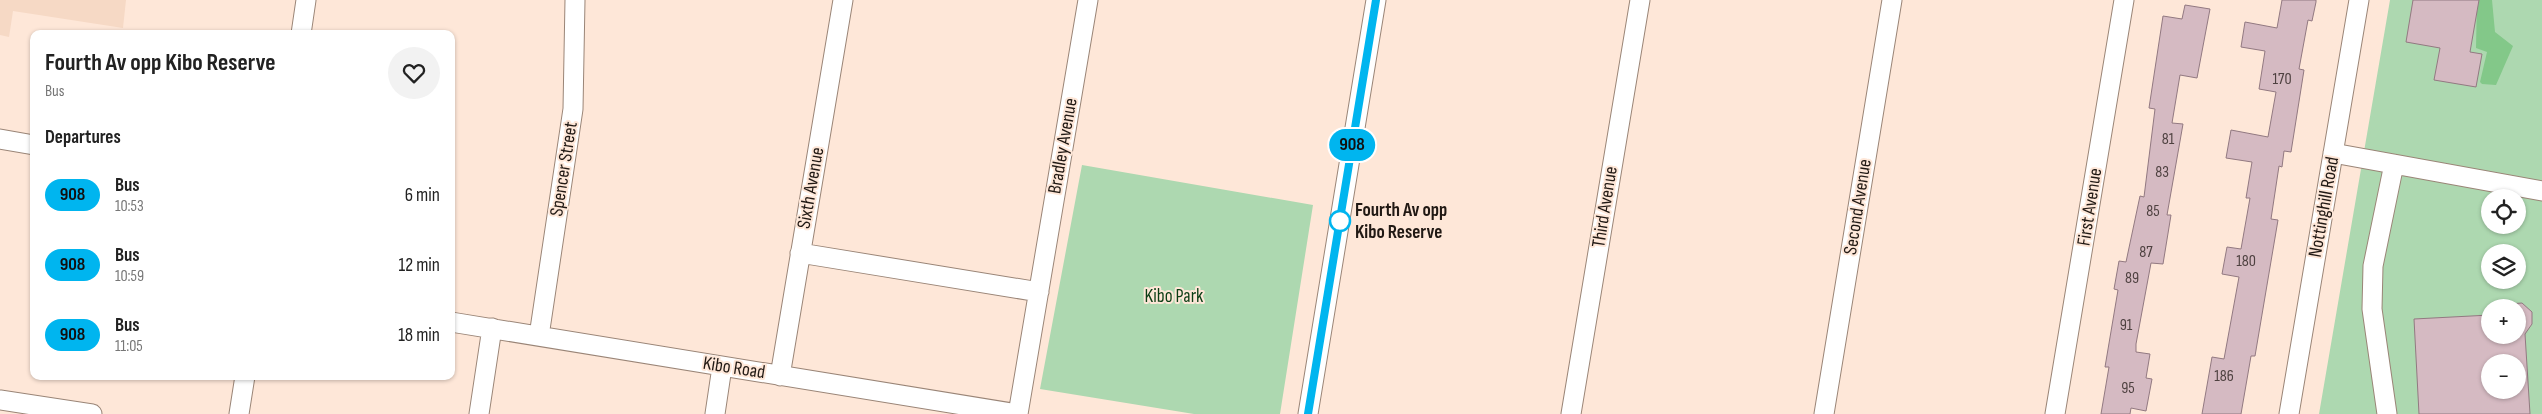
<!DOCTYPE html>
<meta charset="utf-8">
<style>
body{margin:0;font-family:"Sofia Sans Condensed",sans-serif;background:#f2f2f2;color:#222;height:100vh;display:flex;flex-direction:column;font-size:19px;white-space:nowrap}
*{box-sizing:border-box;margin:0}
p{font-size:16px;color:#767676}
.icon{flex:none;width:28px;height:28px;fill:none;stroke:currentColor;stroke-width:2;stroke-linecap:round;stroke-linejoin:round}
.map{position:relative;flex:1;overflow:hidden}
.side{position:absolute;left:30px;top:30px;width:425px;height:350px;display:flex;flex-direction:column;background:#fff;border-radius:10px;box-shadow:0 1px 4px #0004}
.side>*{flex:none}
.badge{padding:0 10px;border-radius:16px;font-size:18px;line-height:32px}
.tools{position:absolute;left:2481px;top:189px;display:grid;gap:10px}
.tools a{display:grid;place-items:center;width:45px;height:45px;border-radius:50%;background:#fff;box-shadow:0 1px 4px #0004;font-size:25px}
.map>.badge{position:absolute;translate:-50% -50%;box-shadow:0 0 0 2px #fff}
h2{padding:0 15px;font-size:19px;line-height:45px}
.round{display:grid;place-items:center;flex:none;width:52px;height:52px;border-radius:26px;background:#f2f2f2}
.overview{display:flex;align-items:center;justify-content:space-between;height:85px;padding:0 15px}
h1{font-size:24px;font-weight:700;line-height:38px}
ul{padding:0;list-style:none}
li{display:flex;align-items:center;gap:15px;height:70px;padding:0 15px}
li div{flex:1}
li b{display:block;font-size:19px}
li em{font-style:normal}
li .badge{min-width:55px;font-weight:700;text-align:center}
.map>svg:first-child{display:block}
.built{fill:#f6d9c5}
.green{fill:#add8b0;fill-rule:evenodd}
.forest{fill:#83c889}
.building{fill:#d5bac2;stroke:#927981;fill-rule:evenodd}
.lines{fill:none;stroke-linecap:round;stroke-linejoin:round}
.minor-casing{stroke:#9a8577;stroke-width:21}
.minor{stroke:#fff;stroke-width:19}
.line-casing{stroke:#fff;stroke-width:11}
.line{stroke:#00b5ef;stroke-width:8}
.stop-dot{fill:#fff;stroke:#00b5ef;stroke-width:2.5}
.labels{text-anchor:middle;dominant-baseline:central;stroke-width:4;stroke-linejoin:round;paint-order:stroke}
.number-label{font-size:16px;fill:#4e4140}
.street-label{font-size:19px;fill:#211914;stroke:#fee7d8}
.stop-label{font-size:19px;font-weight:bold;fill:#211914;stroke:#fee7d8;text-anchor:start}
.park-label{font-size:19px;fill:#0b3e15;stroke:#fee7d8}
</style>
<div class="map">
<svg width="2542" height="414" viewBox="0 0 2542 414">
<rect width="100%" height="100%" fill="#fee7d8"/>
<path class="built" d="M0,0H126L123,28L13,11L9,37L0,35Z"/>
<path class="green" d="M2390,0H2542V414H2319ZM2490,198H2518V225H2490ZM2490,252H2518V280H2490ZM2490,308H2518V335H2490ZM2490,362H2518V390H2490Z
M1082,165L1313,205L1280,414H1194L1040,389Z"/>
<path class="forest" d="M2477,0H2492L2495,32L2513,46L2496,85L2482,84L2480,82L2487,52L2476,48Z"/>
<path class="building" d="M2282,0H2316V2L2312,21L2308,20L2299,69L2304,70L2291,152L2284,151L2282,167L2279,166L2271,219L2278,220L2255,356H2251L2241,414H2202L2212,357L2224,359L2239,277L2222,274L2227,247L2241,249L2250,198H2246L2252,162L2226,158L2231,130L2268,137L2276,92L2259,89L2265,51L2241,47L2245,22L2277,28Z
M2413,0H2479L2470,52L2482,54L2476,87L2434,80L2440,48L2406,42Z
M2185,5L2210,9L2197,78L2180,75L2172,123L2183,124L2167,215H2171L2163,264L2151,263L2136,344V352L2150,354L2146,378L2152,379L2146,411L2131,408L2130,414H2101L2109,367H2105L2118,290L2114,289L2119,261L2126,262L2140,196L2144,197L2155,109L2149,108L2163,16L2182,19Z
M2522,303L2532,312V324L2525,334L2530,414H2419L2414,319L2490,315V335H2518V308H2506L2509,304ZM2490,362H2518V390H2490Z"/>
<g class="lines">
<g class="minor-casing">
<path id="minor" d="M301,34L306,0
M0,139L34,145
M2333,153L2542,191
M800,253L1039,292
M451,322L1018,414
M539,336L573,109L575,0
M780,376L843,0
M0,400L92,414
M239,414L245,376
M479,414L492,328
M715,414L722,367
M1018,414L1088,0
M1308,414L1376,0
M1571,414L1640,0
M1824,414L1892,0
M2055,414L2124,0
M2289,414L2359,0
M2387,414L2372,309L2373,266L2394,164"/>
</g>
<use href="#minor" class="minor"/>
</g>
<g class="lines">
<g class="line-casing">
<path id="line" d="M1308,414L1376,0"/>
</g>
<use href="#line" class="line"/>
</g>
<circle class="stop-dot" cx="1340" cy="221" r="10"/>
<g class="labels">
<g class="number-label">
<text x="2282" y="79">170</text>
<text x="2168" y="139">81</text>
<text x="2162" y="172">83</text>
<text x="2153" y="211">85</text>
<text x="2146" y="252">87</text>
<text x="2246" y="261">180</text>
<text x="2132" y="278">89</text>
<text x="2126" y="325">91</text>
<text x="2224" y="376">186</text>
<text x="2128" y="388">95</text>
</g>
<g class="street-label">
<text transform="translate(1063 146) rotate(-80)">Bradley Avenue</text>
<text transform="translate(564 169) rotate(-81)">Spencer Street</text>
<text transform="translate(811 188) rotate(-80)">Sixth Avenue</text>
<text transform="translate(1605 207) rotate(-81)">Third Avenue</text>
<text transform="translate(1858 207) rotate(-81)">Second Avenue</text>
<text transform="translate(2090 207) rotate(-81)">First Avenue</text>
<text transform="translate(2324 207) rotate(-80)">Nottinghill Road</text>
<text transform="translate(734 368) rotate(9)">Kibo Road</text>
</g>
<g class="stop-label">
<text x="1355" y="210">Fourth Av opp<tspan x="1355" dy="22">Kibo Reserve</tspan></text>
</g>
<g class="park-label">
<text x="1174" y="296">Kibo Park</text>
</g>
</g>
</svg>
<div class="tools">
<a><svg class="icon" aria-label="locate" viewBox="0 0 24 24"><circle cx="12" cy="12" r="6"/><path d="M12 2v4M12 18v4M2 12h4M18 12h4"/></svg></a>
<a><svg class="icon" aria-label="layers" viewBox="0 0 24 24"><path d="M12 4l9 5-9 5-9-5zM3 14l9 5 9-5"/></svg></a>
<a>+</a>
<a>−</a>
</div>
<b class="badge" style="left:1352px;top:145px;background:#00b5ef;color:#111">908</b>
<section class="side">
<div class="overview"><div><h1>Fourth Av opp Kibo Reserve</h1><p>Bus</p></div><a class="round"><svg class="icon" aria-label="heart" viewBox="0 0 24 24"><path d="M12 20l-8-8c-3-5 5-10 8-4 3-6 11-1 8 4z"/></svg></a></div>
<h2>Departures</h2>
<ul>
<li><span class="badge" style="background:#00b5ef;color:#111">908</span><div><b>Bus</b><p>10:53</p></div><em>6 min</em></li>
<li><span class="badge" style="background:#00b5ef;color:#111">908</span><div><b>Bus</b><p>10:59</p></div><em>12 min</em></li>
<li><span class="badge" style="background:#00b5ef;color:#111">908</span><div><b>Bus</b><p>11:05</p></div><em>18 min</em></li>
</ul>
</section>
</div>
